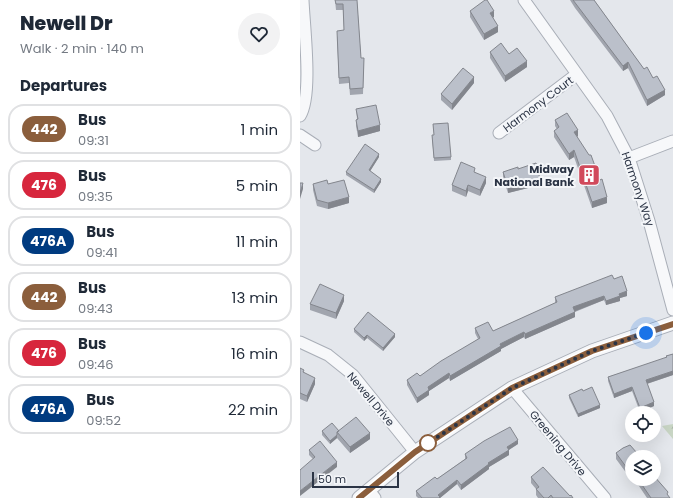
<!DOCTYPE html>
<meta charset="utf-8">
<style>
body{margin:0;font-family:Poppins,sans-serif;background:#f2f2f3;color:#1f2937;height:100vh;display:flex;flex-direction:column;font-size:15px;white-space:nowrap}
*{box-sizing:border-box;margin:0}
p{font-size:13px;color:#747a83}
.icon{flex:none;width:22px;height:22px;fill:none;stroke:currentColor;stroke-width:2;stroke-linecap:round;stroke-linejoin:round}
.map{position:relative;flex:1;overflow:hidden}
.panel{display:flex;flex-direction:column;background:#fff;width:300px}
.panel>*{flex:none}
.badge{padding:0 8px;border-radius:13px;font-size:14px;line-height:26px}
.controls{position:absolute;left:325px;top:406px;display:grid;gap:8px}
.controls a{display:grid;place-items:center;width:36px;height:36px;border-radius:50%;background:#fff;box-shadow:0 4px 16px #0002;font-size:20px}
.scale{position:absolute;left:12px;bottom:10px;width:87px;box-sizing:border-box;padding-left:4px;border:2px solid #2b3445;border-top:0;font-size:11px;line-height:14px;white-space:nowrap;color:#2b3445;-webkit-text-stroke:3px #f4f6f9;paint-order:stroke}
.you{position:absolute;width:20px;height:20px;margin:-10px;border:3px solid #fff;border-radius:50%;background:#1a73e8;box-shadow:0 0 0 6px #1a73e833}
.map>.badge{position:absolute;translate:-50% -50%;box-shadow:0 0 0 2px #fff}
h2{padding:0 20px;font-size:15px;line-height:36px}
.round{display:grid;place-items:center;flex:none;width:42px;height:42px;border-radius:21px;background:#f2f2f3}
.head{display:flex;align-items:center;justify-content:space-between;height:68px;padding:0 20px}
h1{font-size:19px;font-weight:800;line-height:30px}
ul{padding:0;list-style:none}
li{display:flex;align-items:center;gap:12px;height:50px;margin:0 8px 6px;padding:0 12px;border:2px solid #e0e1e3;border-radius:16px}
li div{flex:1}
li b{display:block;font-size:15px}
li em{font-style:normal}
li .badge{min-width:44px;font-weight:700;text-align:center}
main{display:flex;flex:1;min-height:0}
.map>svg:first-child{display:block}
.forest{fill:url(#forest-crowns)}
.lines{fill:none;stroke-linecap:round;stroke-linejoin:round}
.minor-casing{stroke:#a9aeb7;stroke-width:13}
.tertiary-casing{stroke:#a9aeb7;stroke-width:15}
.minor{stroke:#f7f8fa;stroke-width:11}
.tertiary{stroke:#f7f8fa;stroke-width:13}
.wall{fill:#a1a5ae}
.shaded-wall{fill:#83868d}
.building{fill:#bbc0ca;stroke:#83868d}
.line-casing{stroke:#fff;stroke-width:9}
.line{stroke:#8b5e3c;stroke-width:6}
.walk{stroke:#2b3445;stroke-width:4;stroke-dasharray:0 7.2}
.stop-dot{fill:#fff;stroke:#8b5e3c;stroke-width:2}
.labels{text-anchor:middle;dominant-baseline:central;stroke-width:4;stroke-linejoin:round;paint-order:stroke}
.street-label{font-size:11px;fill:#2b3445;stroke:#f4f6f9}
.poi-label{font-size:11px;font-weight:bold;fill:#2b3445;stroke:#f4f6f9;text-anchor:end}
</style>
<main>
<section class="panel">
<div class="head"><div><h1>Newell Dr</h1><p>Walk · 2 min · 140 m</p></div><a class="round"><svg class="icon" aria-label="heart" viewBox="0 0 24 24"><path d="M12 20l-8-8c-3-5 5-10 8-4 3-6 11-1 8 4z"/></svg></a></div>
<h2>Departures</h2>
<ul>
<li><span class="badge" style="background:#8b5e3c;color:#fff">442</span><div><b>Bus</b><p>09:31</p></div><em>1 min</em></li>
<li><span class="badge" style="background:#d7263d;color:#fff">476</span><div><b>Bus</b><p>09:35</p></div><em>5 min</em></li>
<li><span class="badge" style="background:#003b80;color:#fff">476A</span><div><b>Bus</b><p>09:41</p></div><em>11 min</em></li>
<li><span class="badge" style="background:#8b5e3c;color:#fff">442</span><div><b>Bus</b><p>09:43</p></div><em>13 min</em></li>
<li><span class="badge" style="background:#d7263d;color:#fff">476</span><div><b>Bus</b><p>09:46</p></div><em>16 min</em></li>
<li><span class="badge" style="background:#003b80;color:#fff">476A</span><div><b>Bus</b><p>09:52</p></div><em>22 min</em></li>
</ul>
</section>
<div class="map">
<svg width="373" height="498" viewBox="0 0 373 498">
<defs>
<pattern id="forest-crowns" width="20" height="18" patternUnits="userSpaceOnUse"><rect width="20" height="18" fill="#c9d6c5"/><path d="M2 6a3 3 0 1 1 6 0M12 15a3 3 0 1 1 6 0" fill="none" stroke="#adb8ab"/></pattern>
</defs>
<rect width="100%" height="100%" fill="#e4e7ec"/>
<path class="forest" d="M373,424V439L362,426Z"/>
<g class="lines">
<g class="minor-casing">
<path id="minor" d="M224,0L307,116L329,158L349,221L373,310
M0,116C13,96 4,26 3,0
M199,133L277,74
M0,135L15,145
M329,158L373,141
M0,342L28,355L53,375L115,452
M212,388L305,498
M69,490L75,498"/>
</g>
<g class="tertiary-casing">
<path id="tertiary" d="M59,498L115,452L212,388L292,351L373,323"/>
</g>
<use href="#minor" class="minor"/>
<use href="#tertiary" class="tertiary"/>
</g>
<path class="wall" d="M35,0H57L61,58H64L63,94L50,95L49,83L39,84L37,37L44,31L43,10H36Z
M270,0H294L344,69L353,78L365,95L347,106L328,68L323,71L275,8Z
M170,11L194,17L192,18L198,32L184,40L170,17Z
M190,52L227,67L205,82L190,58Z
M174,83L152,110L141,100V94Z
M56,109L80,131L58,137L56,126V120L57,119Z
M255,120L278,136L277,137L307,203L292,208L274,157L269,160L254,137V131L257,129L255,126Z
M133,124L151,157V160L134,161L132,138V135H134Z
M79,157L70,171L81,182L74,193L46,175V172Z
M218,169L240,185L208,193L203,178V172Z
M175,172L186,183L180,196L168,191L166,197L152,191V185Z
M13,184H28L49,203L28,209L17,206L13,190Z
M314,279L327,296L320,298V301L306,305L304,300L275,312V317L225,339L224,337L201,349V351L150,381L149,378L129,391V395L117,403L107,385V380L120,376L178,339L175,333V328L193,331L255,303V297Z
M44,301L36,319L10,310V304Z
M54,329L95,337L83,351L67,338L64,341L54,332Z
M373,354V375L347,384L354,406L340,412L332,391L314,398L308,381V377L366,358V356Z
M0,368L15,384L7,402L0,399Z
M283,391L300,408L278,417L269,398V395Z
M22,431H39L70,439L50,453L37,438L30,444L22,435Z
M218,444L209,450V455L189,467V469L161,490L157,484L140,498H118L116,496V491L137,479L165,459V454Z
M9,450L37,467L13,459L9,455Z
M316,453H337L332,457V479H354L370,498H347L335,480L333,482L316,459Z
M231,477L270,496L273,498H238L236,495V489L231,483Z"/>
<path class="shaded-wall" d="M194,11V17L190,19V13Z
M198,26V32L184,40V34Z
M227,61V67L205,82V76Z
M328,62V68L323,71V66Z
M174,77V83L152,110V104Z
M365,90V95L347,106V100Z
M80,125V131L58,137V131Z
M278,130V136L274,138V132Z
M274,150V157L269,160V154Z
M79,154V157L69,173V170Z
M186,177V183L180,196V190Z
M81,179V182L74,193V190Z
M240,179V185L208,193V187Z
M3,183V189L0,199V193Z
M168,185V191L166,197V191Z
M49,197V203L28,209V203Z
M307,197V203L292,208V202Z
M327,291V296L320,298V301L306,305V301L319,294Z
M44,295V301L36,319V313Z
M304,296V300L273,312V307Z
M275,312V317L225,339V334Z
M224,332V337L201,349V351L150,381V376L200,344Z
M95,334V337L83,351V348Z
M67,335V338L64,341V338Z
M373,371V375L346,384V380Z
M149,373V378L129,391V395L117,403V398L128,387Z
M15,378V384L7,402V396Z
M332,387V391L314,398V394Z
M354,402V406L340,412V408Z
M300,405V408L278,417V414Z
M70,433V439L50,453V447Z
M37,435V438L30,444V441Z
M218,440V444L207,451V447Z
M209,450V455L189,467V469L161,490V485L188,463Z
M37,462V467L0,496V491Z
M157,480V484L140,498H138V495Z"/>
<path class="building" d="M35,0H57L61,58H64L63,88L50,89L49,77L39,78L37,31L44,30L43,4H36Z
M185,0H187L194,11L190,13L198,26L184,34L170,11Z
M273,0H294L344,69L347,67L353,78L357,76L365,90L347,100L328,62L323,66Z
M201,43L209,54L217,48L227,61L205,76L190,52Z
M163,68L174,77L152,104L141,94Z
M76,105L80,125L58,131L56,120L58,119L56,109Z
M267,113L278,130L274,132L289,155H291L300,180L302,179L307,197L292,202L274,150L269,154L254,131L259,127L255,120Z
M148,123L151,157L134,158L132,135H134L133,124Z
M65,144L79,154L69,170L81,179L74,190L46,172Z
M161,162L175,168L174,172L186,177L180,190L168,185L166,191L152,185Z
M236,163L240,179L208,187L203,172L218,167V169Z
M27,180L28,184L44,180L49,197L28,203L17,200L13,184Z
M0,183H3L0,193Z
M312,275L314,279L322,276L327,291L319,294L320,296L306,301L304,296L273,307L275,312L225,334L224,332L200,344L201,346L150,376L149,373L128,387L129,390L117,398L107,380L117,373L120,376L141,361L180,338L175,328L188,322L193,331L257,302L255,297Z
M20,284L44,295L36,313L10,304Z
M68,312L95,334L83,348L67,335L64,338L54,329Z
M373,354V371L346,380L354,402L340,408L332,387L314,394L308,377L367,357L366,356Z
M0,368L4,370L3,372L15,378L7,396L0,393Z
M292,387L300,405L278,414L269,395L282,389L283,391Z
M56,417L70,433L50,447L37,432Z
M32,423L39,431L37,432V435L30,441L22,431Z
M210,427L218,440L207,447L209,450L188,463L189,464L161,485L157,480L138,495L140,497L139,498H122L116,491L135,477L137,479L167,458L165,454L184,441Z
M20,441L37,462L0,491V470L15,457L9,450Z
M330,445L337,453L341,451L346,457H332V475L316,453L323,448Z
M243,467L270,496L271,495L273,498H253L251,495L248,498H244L236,489L239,487L231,477Z
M354,476L368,492L367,494L370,498H351L338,479H354Z"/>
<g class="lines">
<g class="line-casing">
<path id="line" d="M59,498L115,452L212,388L292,351L373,324"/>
</g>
<use href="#line" class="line"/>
<path class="walk" d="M128,443L127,444L212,388L292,351L346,333"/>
</g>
<defs>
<g id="building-square" transform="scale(1.15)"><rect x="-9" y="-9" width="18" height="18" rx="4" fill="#d1495b" stroke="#f4f6f9"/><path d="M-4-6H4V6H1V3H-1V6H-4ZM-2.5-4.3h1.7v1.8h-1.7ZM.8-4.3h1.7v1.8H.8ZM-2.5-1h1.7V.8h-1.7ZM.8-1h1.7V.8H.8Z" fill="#fff"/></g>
</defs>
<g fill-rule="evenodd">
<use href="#building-square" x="289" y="175"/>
</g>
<circle class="stop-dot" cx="128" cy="443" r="8"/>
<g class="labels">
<g class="street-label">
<text transform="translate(238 104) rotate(-37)">Harmony Court</text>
<text transform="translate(338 189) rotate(71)">Harmony Way</text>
<text transform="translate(71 399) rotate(50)">Newell Drive</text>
<text transform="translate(258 443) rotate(50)">Greening Drive</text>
</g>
<g class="poi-label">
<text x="274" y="169">Midway<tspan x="274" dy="13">National Bank</tspan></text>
</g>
</g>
</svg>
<div class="controls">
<a><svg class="icon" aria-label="locate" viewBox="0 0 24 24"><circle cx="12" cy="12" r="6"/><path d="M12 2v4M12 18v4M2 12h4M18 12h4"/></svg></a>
<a><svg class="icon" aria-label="layers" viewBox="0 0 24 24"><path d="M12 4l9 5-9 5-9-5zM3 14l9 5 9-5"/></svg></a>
</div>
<div class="scale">50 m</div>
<div class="you" style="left:346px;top:333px"></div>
</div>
</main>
